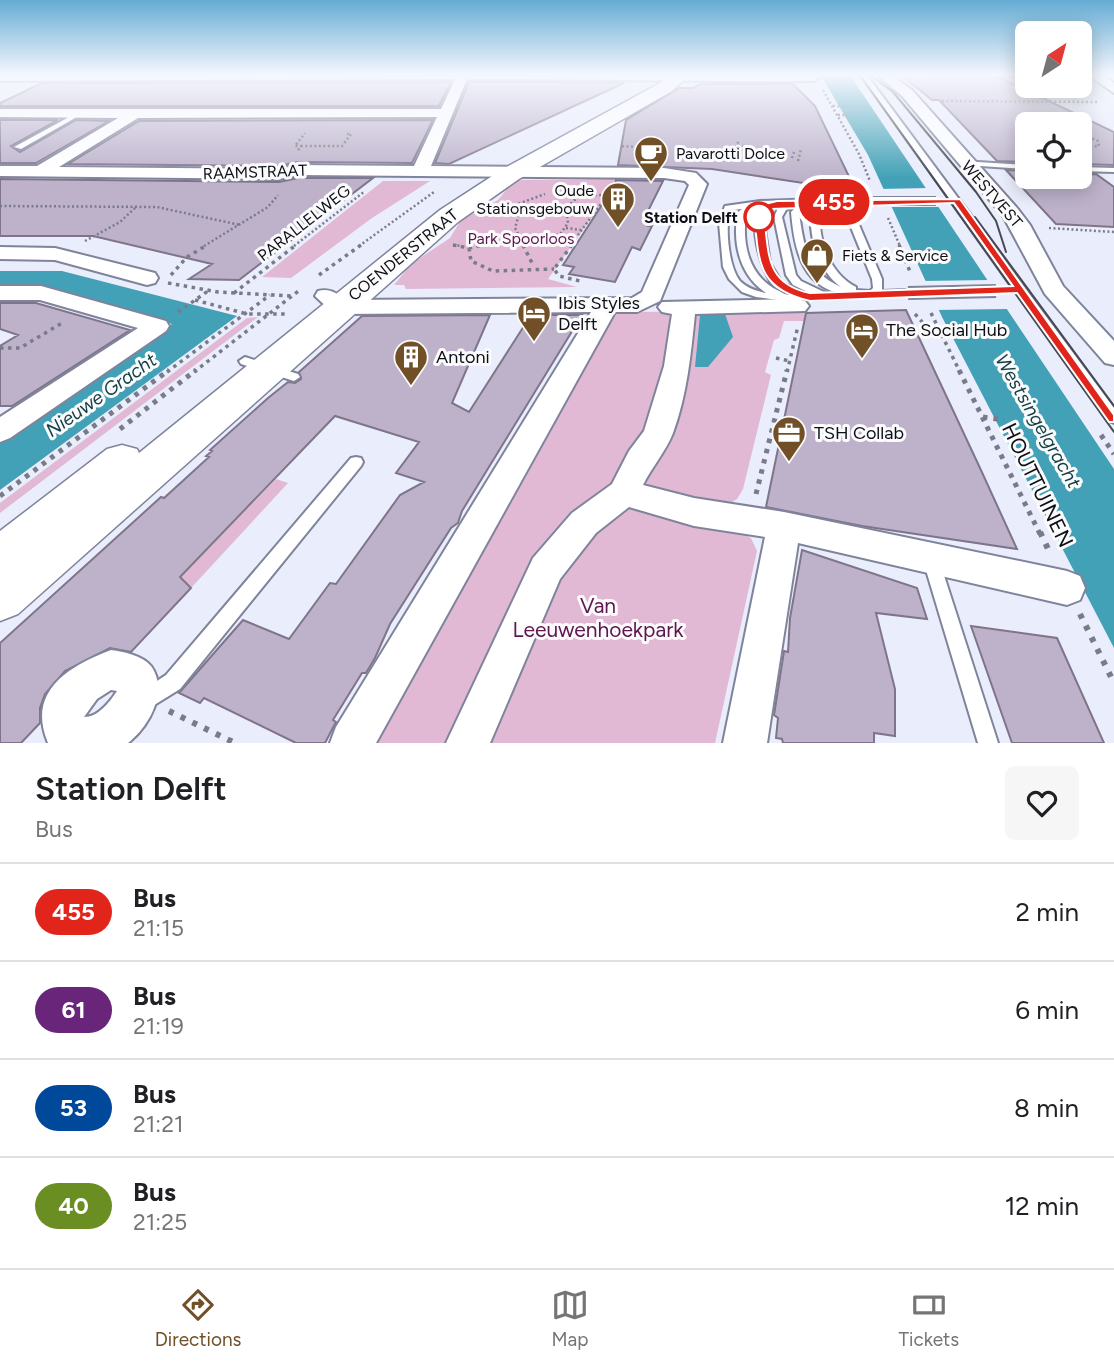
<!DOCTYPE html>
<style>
body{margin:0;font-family:Figtree,sans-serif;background:#f6f6f6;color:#202124;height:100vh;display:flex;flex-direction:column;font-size:26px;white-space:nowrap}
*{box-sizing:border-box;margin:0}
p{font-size:23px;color:#757577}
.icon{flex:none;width:38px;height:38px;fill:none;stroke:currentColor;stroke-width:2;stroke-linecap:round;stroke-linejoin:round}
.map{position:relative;height:743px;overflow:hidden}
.side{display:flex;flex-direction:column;background:#fff;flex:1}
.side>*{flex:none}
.badge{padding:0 14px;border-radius:23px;font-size:24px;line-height:46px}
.needle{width:46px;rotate:36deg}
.fabs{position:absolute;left:1015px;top:21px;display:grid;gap:14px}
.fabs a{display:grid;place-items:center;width:77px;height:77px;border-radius:10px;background:#fff;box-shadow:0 4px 18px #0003;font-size:35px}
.map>.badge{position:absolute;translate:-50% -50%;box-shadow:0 0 0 4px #fff}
.round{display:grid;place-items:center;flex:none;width:74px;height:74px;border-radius:10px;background:#f6f6f6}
.headline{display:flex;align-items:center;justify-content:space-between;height:119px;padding:0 35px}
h1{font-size:33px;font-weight:600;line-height:52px}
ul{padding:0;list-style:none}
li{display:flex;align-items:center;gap:21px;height:98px;padding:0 35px;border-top:2px solid #e0e0e0}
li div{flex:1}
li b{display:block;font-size:26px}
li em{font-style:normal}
li .badge{min-width:77px;font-weight:700;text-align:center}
.tab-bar{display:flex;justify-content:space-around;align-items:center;height:98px;border-top:2px solid #e0e0e0;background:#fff;font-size:19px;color:#757577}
.tab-bar a{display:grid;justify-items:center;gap:4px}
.tab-bar .selected{color:#714f27}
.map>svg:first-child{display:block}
.green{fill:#e1b9d5}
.water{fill:#42a1b6}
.pier{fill:#e9edfc}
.building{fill:#bdb2ca;stroke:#7f758b;stroke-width:2}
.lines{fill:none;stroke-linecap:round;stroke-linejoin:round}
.lane-casing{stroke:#7f849b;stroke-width:4}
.street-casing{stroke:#7f849b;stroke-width:4}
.secondary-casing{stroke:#7f849b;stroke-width:3}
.path-far3{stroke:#797c88;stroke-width:2.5;stroke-dasharray:2 2.5;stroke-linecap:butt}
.path-far2{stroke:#797c88;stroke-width:3.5;stroke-dasharray:3.5 4.5;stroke-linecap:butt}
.path-far1{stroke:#797c88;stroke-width:5;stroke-dasharray:4.5 6;stroke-linecap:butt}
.path{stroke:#797c88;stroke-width:6;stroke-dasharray:5 8;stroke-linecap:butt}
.lane{fill:#fff;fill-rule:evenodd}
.street{fill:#fff;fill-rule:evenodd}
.secondary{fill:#fff;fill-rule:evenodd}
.tram{stroke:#474953;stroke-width:2}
.lane-bridge-far1-casing{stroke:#7f849b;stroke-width:10;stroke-linecap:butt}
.lane-bridge-casing{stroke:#7f849b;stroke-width:14;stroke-linecap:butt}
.lane-bridge-far1{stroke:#fff;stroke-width:8}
.lane-bridge{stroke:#fff;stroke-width:10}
.line{fill:#e1251b;stroke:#fff;stroke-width:2;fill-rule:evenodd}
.stop-dot{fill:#fff;stroke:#e1251b;stroke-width:3.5}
.labels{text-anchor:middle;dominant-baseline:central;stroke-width:6;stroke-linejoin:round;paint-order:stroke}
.far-poi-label{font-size:16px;fill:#0d0e17;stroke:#fbfbfb;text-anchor:start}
.far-street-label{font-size:16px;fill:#0d0e17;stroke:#fbfbfb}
.far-stop-label{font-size:16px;font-weight:bold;fill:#0d0e17;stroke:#fbfbfb;text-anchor:end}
.far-park-label{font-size:16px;fill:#5d164f;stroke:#fbfbfb}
.poi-label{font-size:18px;fill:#0d0e17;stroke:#fbfbfb;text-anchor:start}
.water-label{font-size:19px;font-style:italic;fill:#133f48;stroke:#fbfbfb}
.near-street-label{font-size:21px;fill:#0d0e17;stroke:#fbfbfb}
.near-park-label{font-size:21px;fill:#5d164f;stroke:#fbfbfb}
</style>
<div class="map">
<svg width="1114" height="743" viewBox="0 0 1114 743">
<rect width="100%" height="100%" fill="#e9edfc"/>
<path class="green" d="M619,179L548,279L577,287L406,289L404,285H394L411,264L450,238L461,220L498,200L511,184L521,180Z
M383,181H430L372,218L291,278L262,277Z
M808,311L804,321H784L779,338L774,340L765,372L771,375L743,489L737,499L732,502L738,531L751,538L757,551L715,743H369L610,312Z
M258,317L0,513V503L247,318Z
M276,479L288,483L191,588L177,581Z"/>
<path class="water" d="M820,74L850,75L1114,469V648L942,317L868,155Z
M0,271H62L237,316L0,490V442L172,324L47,289L0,288Z
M725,314L733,337L708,367H695L700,315Z"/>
<path class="pier" d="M928,188L940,207H888L879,189Z
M989,280L1008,309L935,310L921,281Z"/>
<path class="building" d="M992,74L1114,132V165L1080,164V124H1027V162L997,161L939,100H932L901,75Z
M451,82L439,106H0V103L42,83Z
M469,82H554L624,83L449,164L435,163Z
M700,84H793L815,106L856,191L712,169L618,165L626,120L679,88H693Z
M0,120H58L11,146L20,152L76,120L109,121L36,163H0Z
M433,120L412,163L298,162L279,166L68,164L139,121Z
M1006,170L1027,171V177L1096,174L1114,187V227L1056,224Z
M298,178H373L239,280L189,279L212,264L93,236H0V179L279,182Z
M616,180L663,181L643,221L649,222L648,226H652L640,250L632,247L615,282L569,274L574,267L563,265L609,194L613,195Z
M0,303H36L130,330L12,406H0V346L18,335L0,329Z
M906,310L980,468L1017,549L862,526L766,507L806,313Z
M490,315L452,403L469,412L531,315H582L462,511L458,523L451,528L390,624L375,658L366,673H362L333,720L336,722L325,743H296L204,698L200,703L179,693L243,620L289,639L330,583L336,584L400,495L424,482L396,473L419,442L335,416L180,577L191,588L131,652L110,648L65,671L45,694L40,708V723L21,743H0V643L161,497L164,498L209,457L206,456L212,451L210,450L268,398L288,382L295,383L301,379L299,372L362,316Z
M802,550L917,588L927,619L876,613L895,689V736L874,733V743H783L782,739L776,738L778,718L774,715L784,651L788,652L790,618Z
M971,626L1057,638L1104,743H1012Z"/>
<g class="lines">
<g class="lane-casing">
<path id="lane" d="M860,74H866L1114,408V423L1109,421Z
M80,111L83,113L82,114L21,149L14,147Z
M962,161L1027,165V169L965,165H962Z
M1080,167L1114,168V172L1080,171Z
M818,199L830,203V200L833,199H867V203L864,204L834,205L854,213L882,279V291L908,290L913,293L912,295L785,301L756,297L742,292L729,279L723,267L719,223L725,206L760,201ZM764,206C745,218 761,269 772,284C777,290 785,292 792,295C785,295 783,293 777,290C748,275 742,244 746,213ZM777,206H779L774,217L786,275L793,285L812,294H807L782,283L770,263L763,217L766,212ZM794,206H797L791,212C794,245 800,283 838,293H826L801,281L796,275L782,217L786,210ZM812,206C807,233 818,271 841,287C807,272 804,246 799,213L806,207ZM821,206L846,215L872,279L873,288L870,291L856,290V287C828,273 816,235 821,206ZM742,209L738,212C732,242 739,275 766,293C756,291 747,288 740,281C729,268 724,226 731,210Z
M245,357L298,374L300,377L294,381L241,364L239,361Z
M356,457L361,458L363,462L361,466L180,689L143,712L136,709L133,702L136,695L166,675L351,458Z
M931,553L937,555L939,560L998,743H978L923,560L925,555Z"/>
</g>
<g class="street-casing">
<path id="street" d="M0,74H818L820,77L814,81C698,82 583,79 467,79L431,166L664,168L696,173L707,184L660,301L637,312H615L376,743H330L336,727L591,312L340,314L332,312L315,296L318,291C330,288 336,293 345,300L632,298L642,292L689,185L685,181L664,178L298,175L279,179L0,176V166H37L118,118L0,117V109H441L455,79L0,81ZM437,117L414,166L298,165L279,169L59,167L138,118Z
M876,74H890L912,90L1017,208L1030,225L1063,286L1114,341V365L1105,363L1045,294L1003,216L902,96Z
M1087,74H1101L1114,83V93Z
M0,247L55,248L155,273L158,278L155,283L147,285L55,260L0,259Z
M0,286H41L166,321L169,326L166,331L10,438L0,442V417L138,328L40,300H0Z
M797,299L805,301L809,306L805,311L695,314C691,354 687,395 673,433C666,451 652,467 643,485L694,498L784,512L1067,571L1080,576L1085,588L1080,600L1067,605L798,543L767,743H723L765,537L694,526L629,507L596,533L560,579L490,743H446L533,558L572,513L612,484L629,451L644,431L664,366L672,314L662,312L658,307L662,302Z
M111,650C124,652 142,655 151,666C169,691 149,727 128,743H48C26,691 69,666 111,650ZM111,690L117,691C109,703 98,717 84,717L97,699Z"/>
</g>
<g class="secondary-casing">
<path id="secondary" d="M671,74H690L672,91L519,179L458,222L18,614L0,621V531L107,449L122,445L137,449L139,453L440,210L503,169L660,83Z"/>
</g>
<path class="path-far3" d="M918,75L1023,77L1018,74
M823,90L859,154L870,181
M942,101L1098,102
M833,106L866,107
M838,115H846L848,118
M1080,133L1098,141L1099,146L1080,147
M302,146H295L305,133
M622,146L637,147
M298,150L302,146H342L351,134H347
M741,151L744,145
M734,152L739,140
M792,158L794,152
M798,161L801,149
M0,206L157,207L240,225
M520,211L562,212L579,196L604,195
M888,218L900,246
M566,228L581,230
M1049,228L1114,232
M85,241L120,222L136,207
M453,245L461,246
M204,246L268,207L278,195
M294,246L365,191
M359,246L434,192
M476,246L504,240L554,236L561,233L568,223L567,216L562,212
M524,246L515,228L520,211L515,205L545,194
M570,246L608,194"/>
<path class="path-far2" d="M453,245L469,248L483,245
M523,245L533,265
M572,245L554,269L559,276L580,281
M899,245L911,274
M469,248L471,261L493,271L554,269
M171,275L187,257L207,245
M319,275L361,245
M168,283L218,292L292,296
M234,293L296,245
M195,300L247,314H287
M178,312L208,291
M931,313L960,372
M915,314L924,324L937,326
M0,348H20L62,323
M776,358L790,361
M167,372L270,295
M194,372L301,289
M787,372L798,326"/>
<path class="path-far1" d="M959,370L1040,534
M983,417L1004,420
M120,429L196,370
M1101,435L1114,454
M756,494L787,370
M0,496L169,370"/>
<path class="path" d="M1040,532L1050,553
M1080,614L1114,683
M169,711L235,743"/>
<use href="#lane" class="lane"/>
<use href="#street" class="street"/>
<use href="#secondary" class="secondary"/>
<path class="tram" d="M859,74L1114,432
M869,74L893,92L976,192L996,221L1006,252
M975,217L1114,406"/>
<g class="lane-bridge-far1-casing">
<path id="lane-bridge-far1" d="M864,201H936"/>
</g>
<g class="lane-bridge-casing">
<path id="lane-bridge" d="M908,293L996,291"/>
</g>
<use href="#lane-bridge-far1" class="lane-bridge-far1"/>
<use href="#lane-bridge" class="lane-bridge"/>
</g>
<linearGradient id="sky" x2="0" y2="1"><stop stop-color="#65acd4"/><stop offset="0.42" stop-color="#f5f7fe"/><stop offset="1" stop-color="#f5f7fe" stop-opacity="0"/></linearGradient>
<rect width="1114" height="178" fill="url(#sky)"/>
<path class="line" d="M960,199L1114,415V422H1109L1017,293L810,301C756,288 759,261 754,214L765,204L777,201ZM954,203L1013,286L810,293C765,284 769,253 764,215L771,209Z"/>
<defs>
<g id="cafe-pin" transform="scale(1.75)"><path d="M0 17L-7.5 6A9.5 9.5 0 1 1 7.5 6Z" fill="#714f27" stroke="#fbfbfb"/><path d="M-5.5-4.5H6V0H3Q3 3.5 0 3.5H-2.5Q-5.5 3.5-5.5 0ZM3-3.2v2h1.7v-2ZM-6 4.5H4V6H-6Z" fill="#fff"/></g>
<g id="building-pin" transform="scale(1.75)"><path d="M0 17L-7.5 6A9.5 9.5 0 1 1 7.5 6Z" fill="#714f27" stroke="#fbfbfb"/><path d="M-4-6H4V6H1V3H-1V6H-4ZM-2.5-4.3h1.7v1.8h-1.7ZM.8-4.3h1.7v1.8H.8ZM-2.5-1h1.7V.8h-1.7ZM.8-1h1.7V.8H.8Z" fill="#fff"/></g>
<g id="shop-pin" transform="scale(1.75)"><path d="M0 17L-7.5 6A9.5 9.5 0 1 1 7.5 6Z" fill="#714f27" stroke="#fbfbfb"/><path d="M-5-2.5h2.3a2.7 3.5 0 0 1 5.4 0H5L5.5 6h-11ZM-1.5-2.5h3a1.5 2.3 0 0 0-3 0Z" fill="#fff"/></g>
<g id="hotel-pin" transform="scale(1.75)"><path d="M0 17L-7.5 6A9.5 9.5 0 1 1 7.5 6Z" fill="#714f27" stroke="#fbfbfb"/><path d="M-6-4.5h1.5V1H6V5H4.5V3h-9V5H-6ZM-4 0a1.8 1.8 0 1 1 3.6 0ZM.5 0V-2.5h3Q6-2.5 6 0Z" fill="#fff"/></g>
<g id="office-pin" transform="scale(1.75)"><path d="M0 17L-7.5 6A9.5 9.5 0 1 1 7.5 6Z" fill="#714f27" stroke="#fbfbfb"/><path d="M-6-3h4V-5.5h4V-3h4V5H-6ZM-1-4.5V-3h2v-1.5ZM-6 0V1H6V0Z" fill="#fff"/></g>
</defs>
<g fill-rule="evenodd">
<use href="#cafe-pin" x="651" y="153"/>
<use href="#building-pin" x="618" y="199"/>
<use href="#shop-pin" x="817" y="255"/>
<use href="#hotel-pin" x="534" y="313"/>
<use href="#hotel-pin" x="862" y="330"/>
<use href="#building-pin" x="411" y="357"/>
<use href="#office-pin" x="789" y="433"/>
</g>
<circle class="stop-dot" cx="759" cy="217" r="14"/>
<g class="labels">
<g class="far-poi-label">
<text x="676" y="153">Pavarotti Dolce</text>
<text x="594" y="190" text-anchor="end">Oude<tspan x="594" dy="18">Stationsgebouw</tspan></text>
<text x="842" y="255">Fiets &amp; Service</text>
</g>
<g class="far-street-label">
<text transform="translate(255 172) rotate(-2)">RAAMSTRAAT</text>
<text transform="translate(992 194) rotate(49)">WESTVEST</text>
<text transform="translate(304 223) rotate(-38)">PARALLELWEG</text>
<text transform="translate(403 255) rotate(-39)">COENDERSTRAAT</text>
</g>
<g class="far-stop-label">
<text x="738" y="217">Station Delft</text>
</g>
<g class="far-park-label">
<text x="521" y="238">Park Spoorloos</text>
</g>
<g class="poi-label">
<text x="558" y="303">Ibis Styles<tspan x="558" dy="21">Delft</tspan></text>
<text x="886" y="330">The Social Hub</text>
<text x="436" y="357">Antoni</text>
<text x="814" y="433">TSH Collab</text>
</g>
<g class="water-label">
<text transform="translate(101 395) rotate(-35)">Nieuwe Gracht</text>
<text transform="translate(1038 421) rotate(60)">Westsingelgracht</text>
</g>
<g class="near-street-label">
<text transform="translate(1038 485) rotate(64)">HOUTTUINEN</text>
</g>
<g class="near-park-label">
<text x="598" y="605">Van<tspan x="598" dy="24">Leeuwenhoekpark</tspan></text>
</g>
</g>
</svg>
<div class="fabs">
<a><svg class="needle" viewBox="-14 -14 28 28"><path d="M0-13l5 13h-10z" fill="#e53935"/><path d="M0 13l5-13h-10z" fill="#757577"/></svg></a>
<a><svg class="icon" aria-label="locate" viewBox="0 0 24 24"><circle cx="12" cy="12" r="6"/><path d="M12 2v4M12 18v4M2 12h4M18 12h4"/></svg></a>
</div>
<b class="badge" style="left:834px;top:202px;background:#e1251b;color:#fff">455</b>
</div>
<section class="side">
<div class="headline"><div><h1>Station Delft</h1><p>Bus</p></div><a class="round"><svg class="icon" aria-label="heart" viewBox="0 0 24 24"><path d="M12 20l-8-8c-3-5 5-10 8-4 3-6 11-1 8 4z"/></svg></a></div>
<ul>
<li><span class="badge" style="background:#e1251b;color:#fff">455</span><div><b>Bus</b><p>21:15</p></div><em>2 min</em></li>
<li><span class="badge" style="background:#68257a;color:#fff">61</span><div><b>Bus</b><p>21:19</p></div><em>6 min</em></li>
<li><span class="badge" style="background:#004899;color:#fff">53</span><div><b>Bus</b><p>21:21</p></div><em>8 min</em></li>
<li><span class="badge" style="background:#6b8e23;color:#fff">40</span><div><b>Bus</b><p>21:25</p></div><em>12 min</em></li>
</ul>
</section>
<nav class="tab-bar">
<a class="selected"><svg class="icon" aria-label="directions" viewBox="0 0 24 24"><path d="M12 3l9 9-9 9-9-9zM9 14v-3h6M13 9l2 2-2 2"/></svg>Directions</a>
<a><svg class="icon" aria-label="map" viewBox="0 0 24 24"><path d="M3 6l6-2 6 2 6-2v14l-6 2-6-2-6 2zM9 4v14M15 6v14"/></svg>Map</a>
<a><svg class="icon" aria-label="tickets" viewBox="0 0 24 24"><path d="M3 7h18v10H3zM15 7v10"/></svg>Tickets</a>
</nav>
